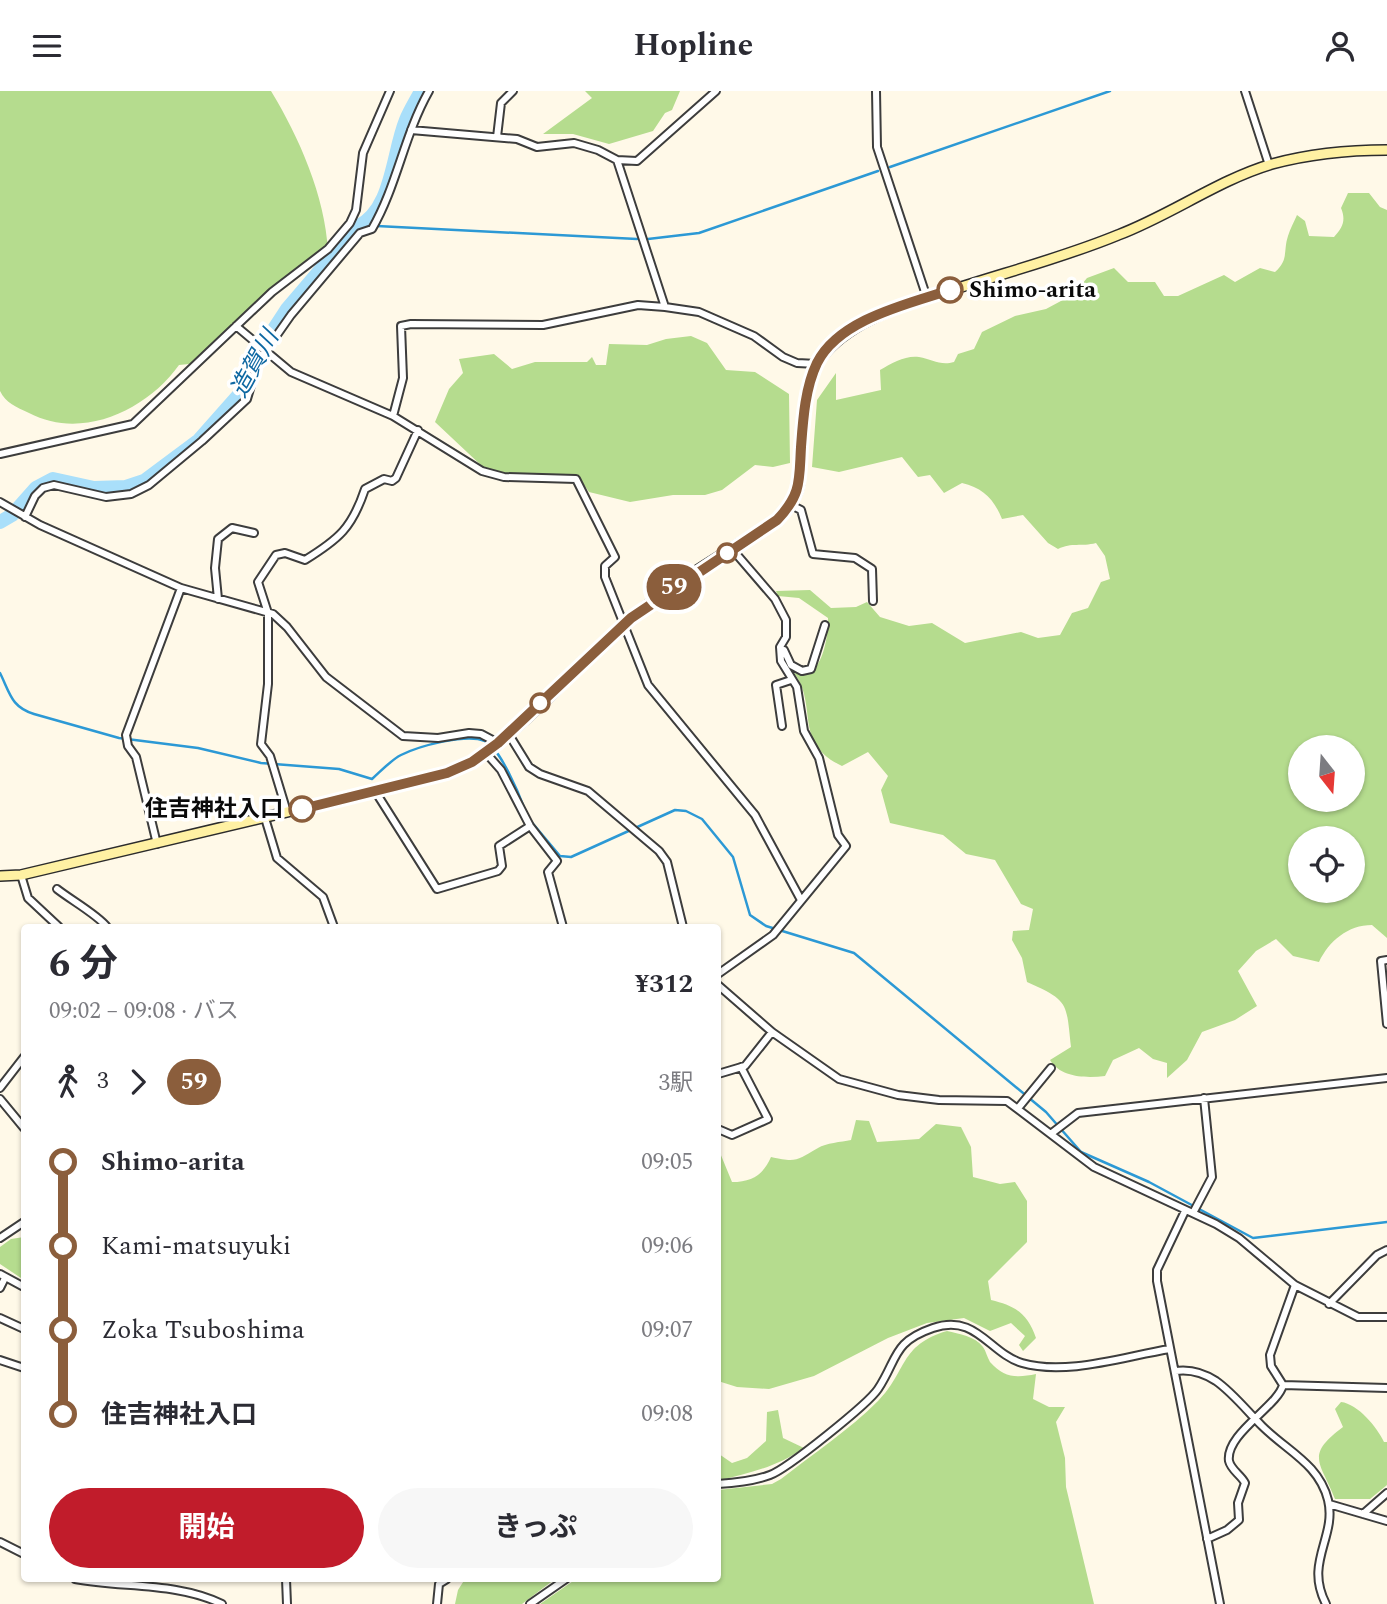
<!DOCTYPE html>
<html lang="ja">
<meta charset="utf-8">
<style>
body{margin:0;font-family:Spectral,"Noto Sans JP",serif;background:#f7f7f7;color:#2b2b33;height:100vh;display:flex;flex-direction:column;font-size:26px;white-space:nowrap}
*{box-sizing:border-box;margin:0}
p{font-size:23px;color:#7c7c81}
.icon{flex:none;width:38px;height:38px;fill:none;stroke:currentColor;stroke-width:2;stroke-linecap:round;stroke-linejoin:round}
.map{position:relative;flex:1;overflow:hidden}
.panel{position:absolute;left:21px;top:833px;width:700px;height:658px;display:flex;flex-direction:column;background:#fff;border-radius:7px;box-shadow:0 2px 5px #0004}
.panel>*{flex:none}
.badge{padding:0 14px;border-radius:23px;font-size:24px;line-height:46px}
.needle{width:46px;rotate:163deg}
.fabs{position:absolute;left:1288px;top:644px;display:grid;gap:14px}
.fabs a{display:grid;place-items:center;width:77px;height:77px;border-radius:50%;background:#fff;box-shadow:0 2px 5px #0004;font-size:35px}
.map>.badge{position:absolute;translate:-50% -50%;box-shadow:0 0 0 4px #fff}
.legs{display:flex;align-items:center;gap:10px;height:77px;padding:0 28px;font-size:23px}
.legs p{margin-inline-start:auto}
.headline{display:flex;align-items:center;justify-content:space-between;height:119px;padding:0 28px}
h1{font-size:38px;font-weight:700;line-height:52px}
.primary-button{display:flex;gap:14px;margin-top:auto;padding:14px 28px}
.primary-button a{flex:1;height:80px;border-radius:42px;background:#c11c2b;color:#fff;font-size:28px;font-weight:700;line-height:80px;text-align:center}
.primary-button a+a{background:#f7f7f7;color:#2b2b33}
ul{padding:0 28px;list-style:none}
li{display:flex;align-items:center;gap:24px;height:84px;font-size:26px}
li i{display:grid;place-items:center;width:10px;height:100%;margin:0 9px;background:currentColor}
li i::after{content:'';width:18px;height:18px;margin:-9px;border:5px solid;border-radius:50%;background:#fff}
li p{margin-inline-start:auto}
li:first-child i{background:linear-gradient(#0000 50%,currentColor 0)}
li:last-child i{background:linear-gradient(currentColor 50%,#0000 0)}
header{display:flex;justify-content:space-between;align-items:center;height:91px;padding:0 28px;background:#fff;font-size:32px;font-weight:700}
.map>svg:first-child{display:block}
.forest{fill:#b5dc8e;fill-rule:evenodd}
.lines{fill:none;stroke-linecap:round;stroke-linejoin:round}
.stream{stroke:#2c99d5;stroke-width:2.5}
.river{stroke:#a9dffa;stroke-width:14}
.street-casing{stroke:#3d3d3d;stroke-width:10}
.secondary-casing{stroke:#2c2c2c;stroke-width:12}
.street{stroke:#fff;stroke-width:6}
.secondary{stroke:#fff1a3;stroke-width:9}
.line-1-casing{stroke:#fff;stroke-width:16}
.line-1{stroke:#8b5e3c;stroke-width:10}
.stop-1-dot{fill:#fff;stroke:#8b5e3c;stroke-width:3.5}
.labels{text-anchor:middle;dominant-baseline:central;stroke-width:7;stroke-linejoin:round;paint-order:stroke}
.stop-label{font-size:23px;font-weight:bold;fill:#0a0a0a;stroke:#fff;text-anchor:start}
.water-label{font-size:24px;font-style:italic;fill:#0e68a2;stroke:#fff}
</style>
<header><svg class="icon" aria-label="menu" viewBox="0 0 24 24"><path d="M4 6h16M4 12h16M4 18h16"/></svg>Hopline<svg class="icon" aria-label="person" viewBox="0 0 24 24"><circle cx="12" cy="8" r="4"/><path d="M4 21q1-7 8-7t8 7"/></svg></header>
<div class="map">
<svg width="1387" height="1513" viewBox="0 0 1387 1513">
<rect width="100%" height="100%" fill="#fff9e8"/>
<path class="forest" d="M0,0H271C299,46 325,105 328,160L279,196L199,272L179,274C147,319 82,350 29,322C16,316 6,312 0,300Z
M585,0H680L672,19L665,22L653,40L609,53L573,43H543L592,7Z
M1348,102H1369L1380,116L1387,119V847L1372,834C1348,834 1329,850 1319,871L1293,865L1276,848L1256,860L1238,880L1257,915L1235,929L1202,941L1187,969L1167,987V972L1153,968L1139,957L1113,969L1105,985C1086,987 1061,987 1050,969L1071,956C1066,912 1070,910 1027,891L1022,867L1012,849L1013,840L1029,839L1033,818L1021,813L995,769L966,763L943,744L890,732L881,699L888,685L868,661L842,675C792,651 819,615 794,582L809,583C824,572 828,546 828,527L799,507L778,505L776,500L810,499L831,517L856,516L867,511L880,526L909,535L932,532L965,552L1021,541L1038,547L1060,544L1072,522L1088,517L1101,491L1110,488L1105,465L1096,452C1081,456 1072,451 1058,458L1048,452L1023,424L1002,428C994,408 983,397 962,392L944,402L930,384L918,386L902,366L839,381L812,376L817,309L836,282V309L881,299L880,279C892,272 906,264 919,266C932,268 940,275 954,271L958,263L974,258L982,241L1015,225L1046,218L1074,203L1087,187L1114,177L1128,191H1155L1164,205H1178L1224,184L1235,191L1260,177L1275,181C1289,169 1283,160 1288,145C1290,138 1294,131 1297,124L1305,130L1309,145L1334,146C1343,136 1346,129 1341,117ZM1300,656H1353V709H1300ZM1300,747H1353V800H1300Z
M691,245L707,252L726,279L755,281L789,303L790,372L773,376L755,374L722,399L705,404H673L630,411L589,401L578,385L504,384L485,378L435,331L449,298L463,282L459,268L494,263L512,278L535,271H587L592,266L596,274H606L609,253L647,254L666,248Z
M856,1029L869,1030L877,1051L919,1048L936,1033L961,1036L971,1056L973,1086L1000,1093L1015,1091L1027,1110V1151L988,1190L991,1209C1016,1215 1028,1223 1036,1247L1023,1260L1019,1254L1025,1245L1011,1232L990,1240L964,1227L927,1232L888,1247L814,1285L769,1298L737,1296L718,1290V1057L732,1091C752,1091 763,1084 771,1066C797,1072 797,1069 818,1057C826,1052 841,1051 851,1049Z
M24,1146V1189L0,1173V1156L11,1148Z
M947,1240C959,1243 975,1245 983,1256C986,1260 987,1266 990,1271C1004,1287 1017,1287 1036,1283L1033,1308L1049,1316H1065L1056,1331L1065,1367L1066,1396L1094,1513H540L576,1488H718V1399L772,1393L781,1388C813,1363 849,1339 878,1310C907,1281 899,1254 947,1240Z
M1341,1311C1358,1313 1377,1336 1384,1351H1387V1394L1370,1408H1335C1321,1371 1304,1365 1343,1336L1335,1318Z
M778,1319L783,1347L804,1357C777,1376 749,1382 718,1390V1335L719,1363L732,1372L747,1367L766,1350L767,1321Z
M465,1488H555L522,1513H455L458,1499Z"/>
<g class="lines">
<path class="stream" d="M890,76L1110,0
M362,134H370
M377,135L637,148
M648,148L699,142L878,80
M0,582C10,602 11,616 34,623L119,647L198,657L261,672L339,678L372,688C381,680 391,669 401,664C419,655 466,642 485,650C500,657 519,703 525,719
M529,728L560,765L571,766L675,719L686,720L702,728L733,766L750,824L766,835L854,862L1046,1021L1081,1061L1149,1091L1253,1147L1387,1131"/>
<path class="river" d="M0,431L12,424L36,397L53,388L94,397L126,396L144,390L199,349L245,297L257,264L287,218L357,136C393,119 392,63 406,29C410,19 416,10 421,0"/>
<g class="street-casing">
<path id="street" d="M876,0L877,56L927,207
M1245,0L1269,74
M411,39L517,48L537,56L574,52L598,59L617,69L637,70L716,0
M497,46L501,12L513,0
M617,69L665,216
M236,235L291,281L393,325L482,380L504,386L576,388L615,466L605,475V486L648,594L755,724L801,809
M393,325L403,287L401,235L411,233L543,234L638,214L665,216L699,221L754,245L783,266L797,272L817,273
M0,363L133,333L272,201L328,158L350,132L356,119L363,62L390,0
M0,411L40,434L181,497L273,523L287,536L326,586L403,645L438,647L469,642L481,643L498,652
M791,414L801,419L813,463L855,467L872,478L873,510
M25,426L35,405L43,397L54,394L106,406L131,403L149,394L202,350L247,308L258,271L291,224L360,142L372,138C397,95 404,44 429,0
M218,508L215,477L218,448L232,437L254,442
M784,559L791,574L802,580L811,578L825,534
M782,635L776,594L791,589
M508,642L529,676L540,683L588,700L659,760L667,771L683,836
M486,662L501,679L530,735L557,770L548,781L563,836
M375,700L437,798L498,780L502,775L499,755L530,735
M287,721L270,665L261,653L268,593V522L258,491L276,464L285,462L305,469C339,448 352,437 365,398L384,388L392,390L396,387L418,339
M265,727L277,767L323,806L334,836
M157,753L136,666L128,655L126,644L181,497
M21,784L28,807L59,836
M57,798C71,809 98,824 107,836
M1387,869L1381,870L1387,933
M718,883L773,844L846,755L838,744L819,667L804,640L797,596L781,570L780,556L786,546V529L775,508L732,458
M718,894L772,941L839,988L898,1004L939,1009L1007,1010L1094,1076L1216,1133L1239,1147L1295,1194L1358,1226H1387
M718,983L745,975L772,941
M0,997L24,966
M0,1008L24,1037
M1019,1016L1051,977
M718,1038L732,1044L768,1028L741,976
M1052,1042L1078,1022L1387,987
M1185,1120L1157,1179V1190L1220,1513
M1193,1122L1212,1086L1204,1007
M0,1147L24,1131
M0,1183L24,1196
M0,1197L5,1187
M1329,1213L1377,1164L1387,1159
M0,1227L24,1238
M0,1269L24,1277
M1175,1280C1189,1278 1204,1282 1216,1290C1233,1302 1247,1320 1262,1335C1287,1360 1319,1373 1328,1409C1337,1446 1304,1471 1326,1513
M1283,1294L1387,1297
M718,1393C734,1392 754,1390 770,1384C787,1378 868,1313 878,1298C898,1268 892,1251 933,1237C976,1222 989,1262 1022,1272C1067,1285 1125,1265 1170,1258
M1329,1413L1387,1430
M1363,1423L1387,1402
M1207,1448L1227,1439L1239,1429L1238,1412L1245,1392C1241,1384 1231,1379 1229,1370C1225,1343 1278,1315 1283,1294L1271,1275L1270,1264L1295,1194
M0,1451L24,1463
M75,1488C123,1497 177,1491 222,1513
M286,1488L287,1513
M437,1513L439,1493L447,1488
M530,1513L566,1488"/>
</g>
<g class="secondary-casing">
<path id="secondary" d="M0,785L21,784L447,683C516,652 573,577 630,528C675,489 729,461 777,428C786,419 794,411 798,399C802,387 800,374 800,362C801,331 804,284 826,261C858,226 908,213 952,199C1007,181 1065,166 1118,144C1171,124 1218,89 1272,73C1309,63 1349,59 1387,59"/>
</g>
<use href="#street" class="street"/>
<use href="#secondary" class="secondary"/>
</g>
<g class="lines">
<g class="line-1-casing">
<path id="line-1" d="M302,718L447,682L472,671L498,652L631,527L777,429C802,403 799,389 801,356C803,329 805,297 817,272C839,228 908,213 950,199"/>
</g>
<use href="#line-1" class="line-1"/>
</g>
<g class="stop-1-dot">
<circle cx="950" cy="199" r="12"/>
<circle cx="727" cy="462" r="9"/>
<circle cx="540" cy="612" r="9"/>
<circle cx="302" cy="718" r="12"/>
</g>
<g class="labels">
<g class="stop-label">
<text x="969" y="199">Shimo-arita</text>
<text x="283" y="718" text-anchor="end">住吉神社入口</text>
</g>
<g class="water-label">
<text transform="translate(255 273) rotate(-61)">造賀川</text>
</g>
</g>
</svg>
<div class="fabs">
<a><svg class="needle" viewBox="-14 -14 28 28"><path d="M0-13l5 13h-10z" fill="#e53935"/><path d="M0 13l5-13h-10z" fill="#7c7c81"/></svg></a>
<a><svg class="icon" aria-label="locate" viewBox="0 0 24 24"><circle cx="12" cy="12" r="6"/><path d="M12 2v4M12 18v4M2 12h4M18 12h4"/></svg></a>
</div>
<b class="badge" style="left:674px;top:496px;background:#8b5e3c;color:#fff">59</b>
<section class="panel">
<div class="headline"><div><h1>6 分</h1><p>09:02 – 09:08 · バス</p></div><b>¥312</b></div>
<div class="legs"><svg class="icon" aria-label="walk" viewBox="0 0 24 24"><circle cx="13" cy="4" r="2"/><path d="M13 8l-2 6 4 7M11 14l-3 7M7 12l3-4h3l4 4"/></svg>3<svg class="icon" aria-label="forward" viewBox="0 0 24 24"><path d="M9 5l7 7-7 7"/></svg><b class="badge" style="background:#8b5e3c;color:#fff">59</b><p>3駅</p></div>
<ul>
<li><i style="color:#8b5e3c"></i><b>Shimo-arita</b><p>09:05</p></li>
<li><i style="color:#8b5e3c"></i><span>Kami-matsuyuki</span><p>09:06</p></li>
<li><i style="color:#8b5e3c"></i><span>Zoka Tsuboshima</span><p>09:07</p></li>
<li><i style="color:#8b5e3c"></i><b>住吉神社入口</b><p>09:08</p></li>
</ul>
<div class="primary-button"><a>開始</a><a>きっぷ</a></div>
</section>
</div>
